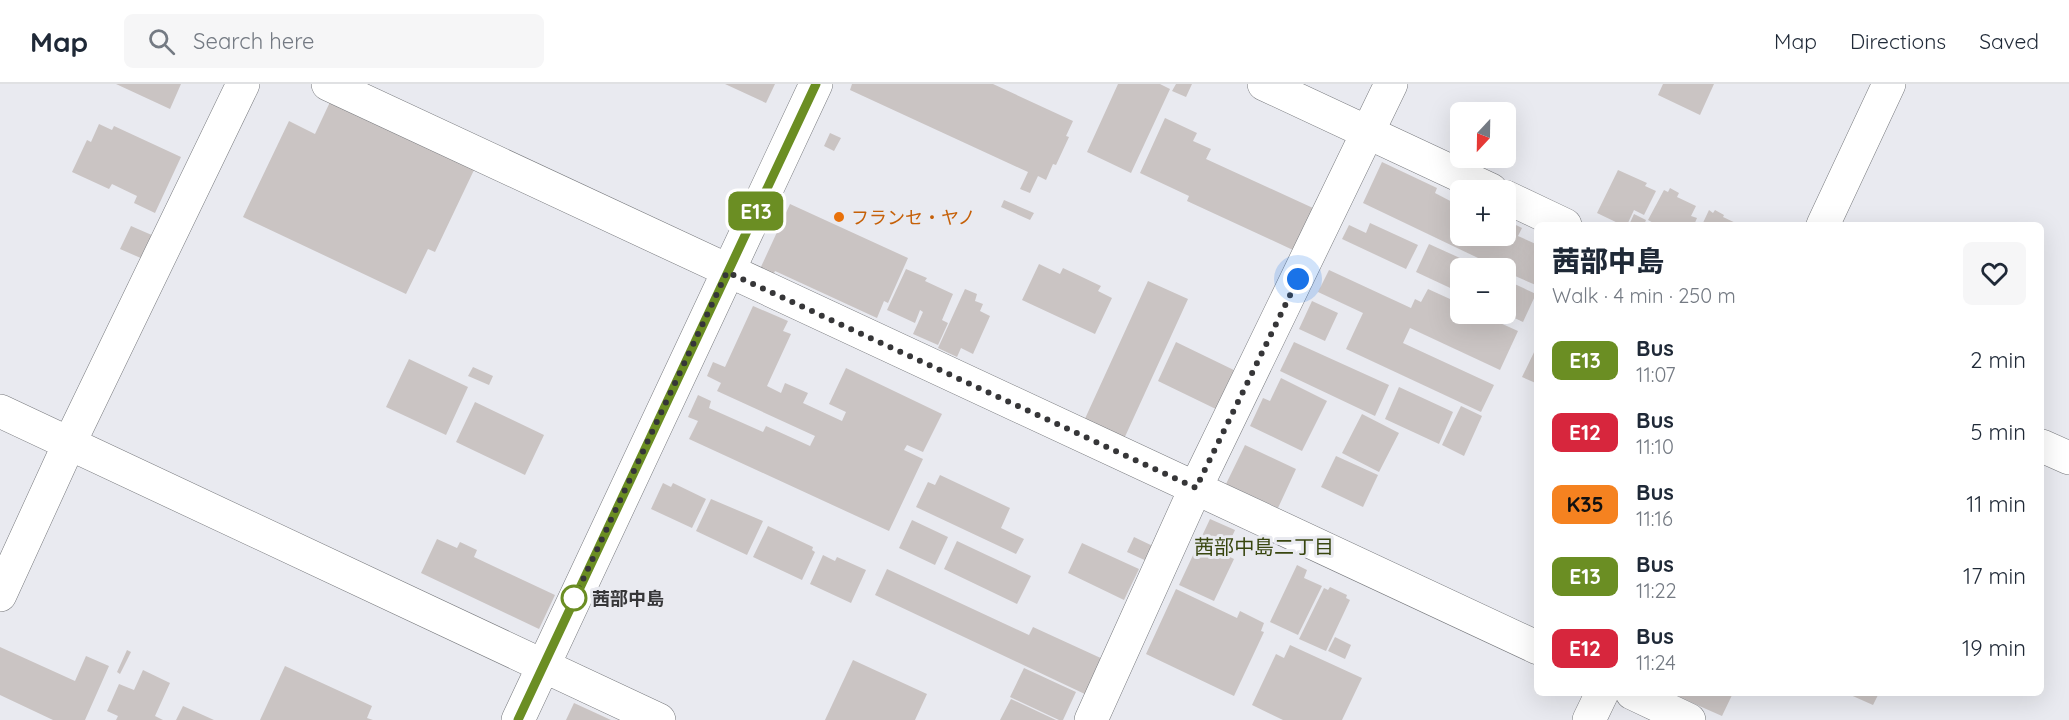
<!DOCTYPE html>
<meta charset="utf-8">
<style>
body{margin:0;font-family:Quicksand,"Noto Sans JP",sans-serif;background:#f6f6f7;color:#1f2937;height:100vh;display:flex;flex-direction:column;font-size:22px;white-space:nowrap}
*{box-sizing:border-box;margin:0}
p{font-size:20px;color:#747a83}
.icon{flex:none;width:33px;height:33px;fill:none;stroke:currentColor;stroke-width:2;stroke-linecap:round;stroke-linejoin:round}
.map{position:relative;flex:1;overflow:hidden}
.sheet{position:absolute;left:1534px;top:138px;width:510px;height:474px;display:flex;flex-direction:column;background:#fff;border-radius:9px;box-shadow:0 6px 24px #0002}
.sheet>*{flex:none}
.badge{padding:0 12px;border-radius:9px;font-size:21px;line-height:39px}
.needle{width:39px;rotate:202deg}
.tools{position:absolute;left:1450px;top:18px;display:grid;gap:12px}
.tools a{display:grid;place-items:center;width:66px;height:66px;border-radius:9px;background:#fff;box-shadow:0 6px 24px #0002;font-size:30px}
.you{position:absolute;width:30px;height:30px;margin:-15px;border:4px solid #fff;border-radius:50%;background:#1a73e8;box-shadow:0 0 0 9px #1a73e833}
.map>.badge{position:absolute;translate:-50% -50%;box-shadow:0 0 0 3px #fff}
.round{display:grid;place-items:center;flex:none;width:63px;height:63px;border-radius:9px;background:#f6f6f7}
.head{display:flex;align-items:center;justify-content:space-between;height:102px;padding:0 18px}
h1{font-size:28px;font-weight:800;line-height:45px}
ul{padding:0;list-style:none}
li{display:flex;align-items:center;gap:18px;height:72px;padding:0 18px}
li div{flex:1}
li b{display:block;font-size:22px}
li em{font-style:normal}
li .badge{min-width:66px;font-weight:700;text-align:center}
header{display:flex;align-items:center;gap:36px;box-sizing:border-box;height:84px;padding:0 30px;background:#fff;border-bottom:2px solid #e0e1e3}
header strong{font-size:28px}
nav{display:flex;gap:33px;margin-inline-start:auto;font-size:21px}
.search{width:420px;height:54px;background:#f6f6f7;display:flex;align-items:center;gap:15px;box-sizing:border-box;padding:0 21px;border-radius:9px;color:#747a83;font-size:22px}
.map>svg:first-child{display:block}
.building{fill:#cac4c3}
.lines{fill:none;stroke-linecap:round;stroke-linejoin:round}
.minor-casing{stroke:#77797d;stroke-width:34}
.minor{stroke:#fff;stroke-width:33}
.line-casing{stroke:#fff;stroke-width:14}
.line{stroke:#6b8e23;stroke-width:9}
.walk{stroke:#363638;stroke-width:6;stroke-dasharray:0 10.8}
.food-dot{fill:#e8710a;stroke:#e9eaf0;stroke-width:2}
.stop-dot{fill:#fff;stroke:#6b8e23;stroke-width:3}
.labels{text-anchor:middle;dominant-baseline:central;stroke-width:6;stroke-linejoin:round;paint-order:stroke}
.food-label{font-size:18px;fill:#c56008;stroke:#e9eaf0;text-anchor:start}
.stop-label{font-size:18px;font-weight:bold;fill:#363638;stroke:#e9eaf0;text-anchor:start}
.neighbourhood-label{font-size:20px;fill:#38460f;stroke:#e9eaf0}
</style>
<header>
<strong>Map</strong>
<div class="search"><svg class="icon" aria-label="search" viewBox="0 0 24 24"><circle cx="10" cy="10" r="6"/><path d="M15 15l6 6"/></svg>Search here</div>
<nav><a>Map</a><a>Directions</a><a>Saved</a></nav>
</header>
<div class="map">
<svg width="2069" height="636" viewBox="0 0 2069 636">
<rect width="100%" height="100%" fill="#e9eaf0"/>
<path class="building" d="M116,0H181L170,25Z
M725,0H775L766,19Z
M852,0H993L1073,37L1066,52L1069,53L1056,81L1053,80L1046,96L1038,92L1030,109L1020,105L1028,88L850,6Z
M1118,0H1160L1170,5L1131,89L1087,68Z
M1176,0H1192L1186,13L1172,7Z
M1663,0H1714L1700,31L1658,11Z
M330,18L474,86L435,168L428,165L406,210L243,133L289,37L315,50Z
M1165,34L1197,49L1193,57L1211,65L1206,75L1313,124L1293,166L1187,117L1189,112L1140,89Z
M99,40L112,46L114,42L181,73L155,129L134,119L137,112L112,100L109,105L72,88L87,56L91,58Z
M830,49L841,54L834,67L824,62Z
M1382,78L1437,104L1435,109L1456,120L1459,114L1461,115V152H1506V136L1522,144L1518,152L1538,161V202L1506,188V184H1499L1363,119Z
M1618,86L1647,99L1645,102L1656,107L1644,131L1634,126L1627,141H1622L1597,129Z
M1670,104L1679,109L1677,113L1696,122L1691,132L1697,134L1694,141H1657L1648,136L1664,106L1668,108Z
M1004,116L1034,129L1030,136L1001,123Z
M790,120L908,174L888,219L884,217L877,234L775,187L773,191L760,185Z
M1709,126L1713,129L1715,126L1724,131L1723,133L1740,141H1702Z
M1634,130L1646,136L1644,141H1629Z
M1370,139L1418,161L1406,185L1342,155L1349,141L1366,149Z
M131,142L154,152L143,175L120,165Z
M1429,160L1482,184H1461V209L1416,188Z
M1039,180L1060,190L1063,184L1101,202L1098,207L1112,214L1095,250L1022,216Z
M906,185L927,194L925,197L953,210L942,236L948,239L938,261L913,250L923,228L920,226L915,239L887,226Z
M1329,186L1411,224L1415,215L1421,218L1428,205L1461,220V230H1480L1518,247L1500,286L1410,244L1403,259L1494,301L1481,328L1346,265L1363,229L1318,208Z
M1506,196L1536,210L1523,238L1506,230Z
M1148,197L1188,215L1123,357L1083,339Z
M965,205L977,210L975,217L983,220L980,227L990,232L973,270L961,264L957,273L938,264Z
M1312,217L1338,229L1325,257L1299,245Z
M753,222L788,237L783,247L791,250L767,302L781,309L785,299L808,309L803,319L842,337L846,328L829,320L846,284L942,330L923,368L907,361L904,366L923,375L889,447L689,355L698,337L688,333L698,311L711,317L709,324L763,348L766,342L810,362L815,352L717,307L721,299L707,292L713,278L725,283Z
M1176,258L1240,289L1222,328L1158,297Z
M1294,258L1389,301L1375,332L1280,287Z
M1538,260V300L1522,293Z
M409,275L468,303L446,351L386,323Z
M473,283L493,292L489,301L468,292Z
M1281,294L1327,317L1302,367L1250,342L1263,314L1270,317Z
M1399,303L1453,328L1439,360L1385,335Z
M475,318L544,351L525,391L456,358Z
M1461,322L1482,332L1464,372L1442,361Z
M1362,330L1399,349L1379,388L1342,369Z
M1245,361L1296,385L1278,424L1226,400Z
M1336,372L1378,391L1363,423L1321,403Z
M940,391L1010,424L1001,444L1024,455L1016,470L916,423L928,398L935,401Z
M663,399L671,403L673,399L706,415L692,444L651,425Z
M711,415L763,437L747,471L696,447Z
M1210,435L1235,446L1224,470L1234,475L1214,517L1179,501Z
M912,436L948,453L935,481L899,464Z
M768,442L813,463L812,466L815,468L802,496L753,473Z
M1134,453L1157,464L1151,479L1127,468Z
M437,455L457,464L460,458L477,466L474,473L555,511L539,545L421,489Z
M957,457L1031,492L1017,520L944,485Z
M1082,459L1139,485L1124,516L1068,489Z
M823,471L835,477L837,473L866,486L851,519L810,500Z
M1297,481L1307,486L1304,494L1322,502L1298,551L1270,538Z
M887,485L1029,551L1033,543L1105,576L1089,612L875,511Z
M1330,503L1347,511L1346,514L1350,516L1326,567L1299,555L1324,504L1328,506Z
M1176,505L1237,534L1240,527L1264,539L1261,547L1264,548L1234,612L1146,570Z
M1335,553L1351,561L1345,575L1328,567Z
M1290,561L1362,594L1342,636H1283L1252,621L1276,570L1284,574Z
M0,563L75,597L86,572L109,582L85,636H53L0,611Z
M127,566L131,568L120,590L117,588Z
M853,576L927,610L915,636H825Z
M285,582L372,622L367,634L373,636H260Z
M1024,584L1076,608L1063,636H1059L1010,613Z
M143,586L170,599L155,632L163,636H116L118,632L107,627L119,600L134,606Z
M1681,609H1733L1722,632L1679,613Z
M1846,609H1879L1873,621Z
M1011,615L1056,636H1000Z
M574,619L611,636H566Z
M183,622L214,636H176Z"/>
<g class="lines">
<g class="minor-casing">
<path id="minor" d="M328,0C730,189 1135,375 1538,564
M1264,0L1491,106
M1506,113L1565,141
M1823,141L1889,0
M0,327L659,636
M2042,362L2069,374
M0,511L69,360L243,0
M1632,609L1689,636
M518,636L816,0
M1091,636L1196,403L1391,0
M1589,636L1602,609"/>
</g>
<use href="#minor" class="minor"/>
</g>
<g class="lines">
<g class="line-casing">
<path id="line" d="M518,636L816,0"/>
</g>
<use href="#line" class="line"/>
<path class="walk" d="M574,514L572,519L727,188L1196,404L1298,195"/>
</g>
<circle class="food-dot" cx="839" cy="133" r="6"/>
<circle class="stop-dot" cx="574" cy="514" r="12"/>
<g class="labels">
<g class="food-label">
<text x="851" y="133">フランセ・ヤノ</text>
</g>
<g class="stop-label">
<text x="592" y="514">茜部中島</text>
</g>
<g class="neighbourhood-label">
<text x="1264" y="462">茜部中島二丁目</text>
</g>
</g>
</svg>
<div class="tools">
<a><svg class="needle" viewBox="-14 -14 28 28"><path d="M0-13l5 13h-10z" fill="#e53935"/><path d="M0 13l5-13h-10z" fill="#747a83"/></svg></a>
<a>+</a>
<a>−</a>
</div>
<div class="you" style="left:1298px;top:195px"></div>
<b class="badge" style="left:756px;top:127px;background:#6b8e23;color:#fff">E13</b>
<section class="sheet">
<div class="head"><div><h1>茜部中島</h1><p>Walk · 4 min · 250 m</p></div><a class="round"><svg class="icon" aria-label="heart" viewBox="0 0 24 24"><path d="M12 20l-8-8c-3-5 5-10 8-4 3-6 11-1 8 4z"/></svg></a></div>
<ul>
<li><span class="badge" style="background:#6b8e23;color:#fff">E13</span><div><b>Bus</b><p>11:07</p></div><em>2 min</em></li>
<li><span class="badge" style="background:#d7263d;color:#fff">E12</span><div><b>Bus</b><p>11:10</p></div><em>5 min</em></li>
<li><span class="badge" style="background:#f58220;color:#111">K35</span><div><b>Bus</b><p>11:16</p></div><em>11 min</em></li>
<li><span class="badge" style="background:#6b8e23;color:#fff">E13</span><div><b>Bus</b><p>11:22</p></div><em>17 min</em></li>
<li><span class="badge" style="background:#d7263d;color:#fff">E12</span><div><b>Bus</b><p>11:24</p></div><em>19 min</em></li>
</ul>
</section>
</div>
